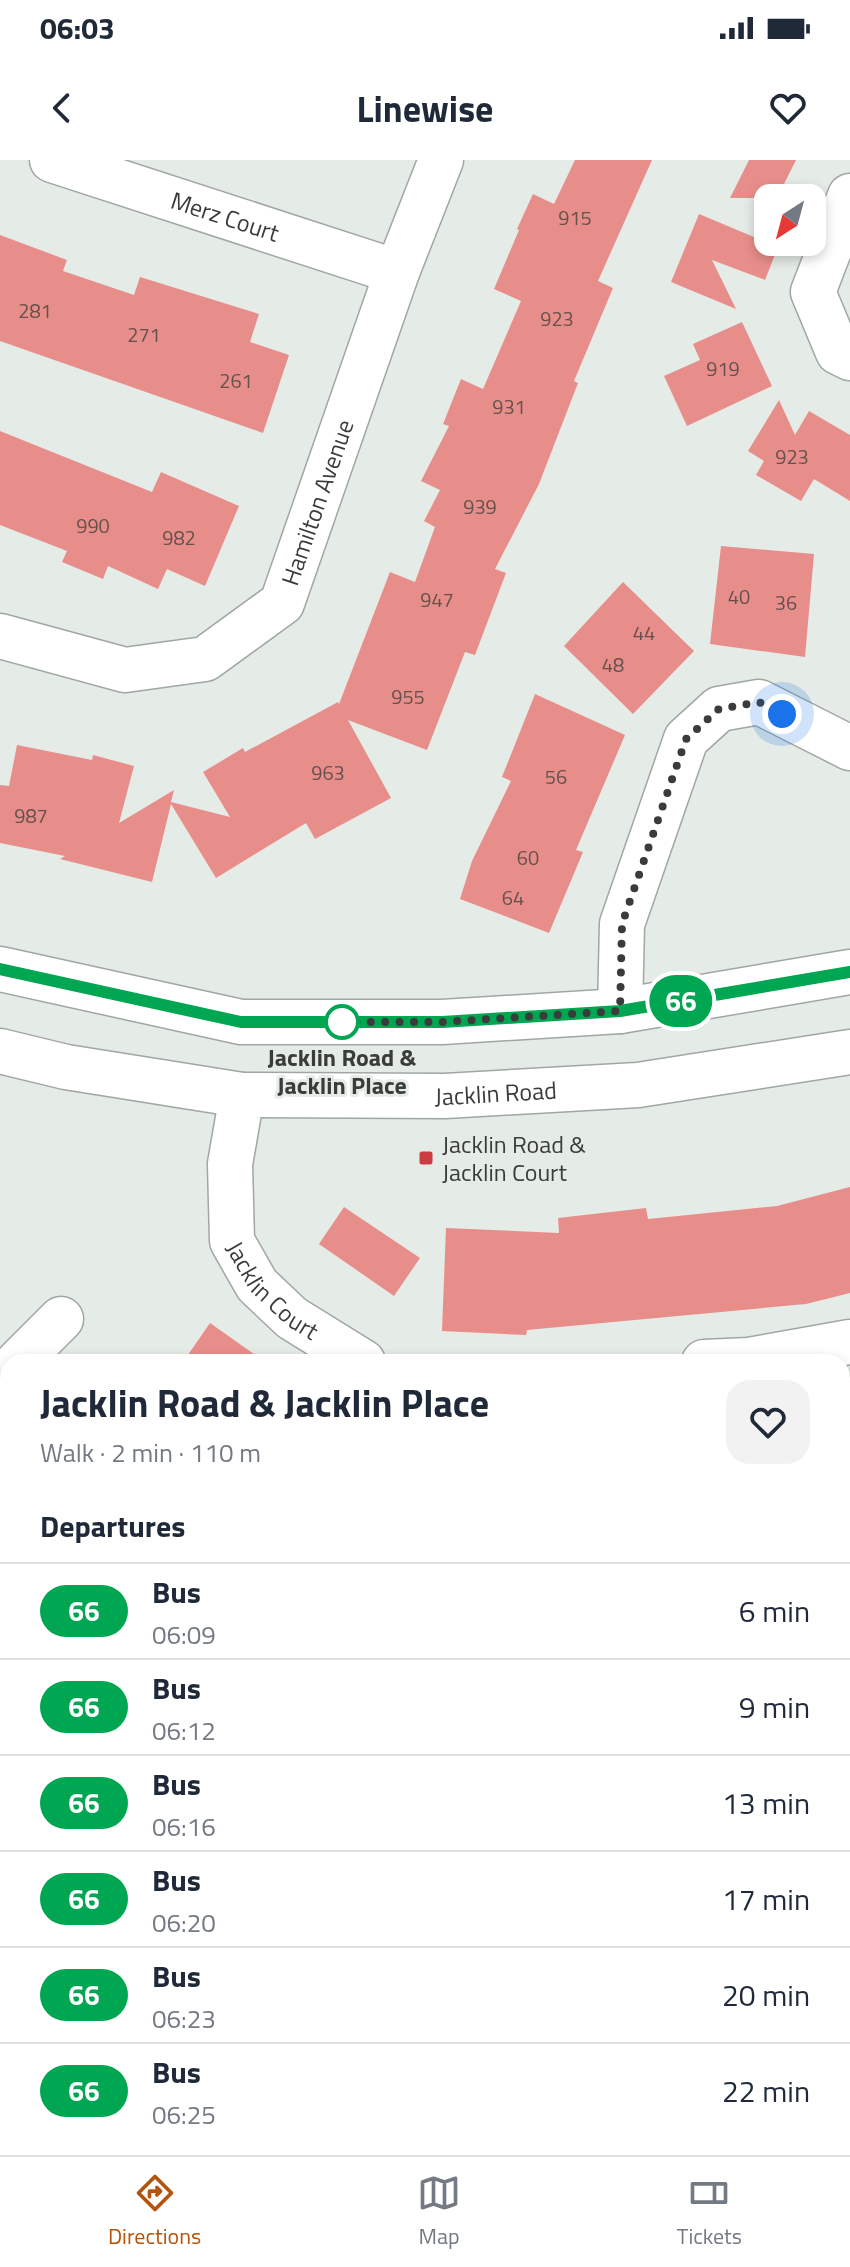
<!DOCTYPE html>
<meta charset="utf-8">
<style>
body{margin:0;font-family:"Titillium Web",sans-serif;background:#f2f2f3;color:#1f2937;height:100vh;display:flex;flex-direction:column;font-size:30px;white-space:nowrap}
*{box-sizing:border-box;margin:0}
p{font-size:26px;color:#747a83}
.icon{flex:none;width:44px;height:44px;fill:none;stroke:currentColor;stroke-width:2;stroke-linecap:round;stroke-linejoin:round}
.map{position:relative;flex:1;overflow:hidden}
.drawer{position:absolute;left:0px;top:1194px;width:850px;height:802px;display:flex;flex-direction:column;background:#fff;border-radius:24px 24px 0 0;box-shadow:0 4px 12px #0003}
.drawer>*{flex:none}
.badge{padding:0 16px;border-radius:26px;font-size:28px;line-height:52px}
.needle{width:52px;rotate:216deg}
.buttons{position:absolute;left:754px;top:24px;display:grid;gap:16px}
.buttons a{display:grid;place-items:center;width:72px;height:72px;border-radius:16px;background:#fff;box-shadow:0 4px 12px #0003;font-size:40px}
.you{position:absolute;width:40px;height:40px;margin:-20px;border:6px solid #fff;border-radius:50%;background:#1a73e8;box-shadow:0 0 0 12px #1a73e833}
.map>.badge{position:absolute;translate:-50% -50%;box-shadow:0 0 0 4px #fff}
h2{padding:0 40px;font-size:30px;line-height:72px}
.round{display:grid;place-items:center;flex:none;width:84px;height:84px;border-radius:24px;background:#f2f2f3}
.head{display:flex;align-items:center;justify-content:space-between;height:136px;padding:0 40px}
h1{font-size:38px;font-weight:700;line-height:60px}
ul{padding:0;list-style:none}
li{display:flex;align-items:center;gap:24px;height:96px;padding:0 40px;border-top:2px solid #e0e1e3}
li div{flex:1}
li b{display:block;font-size:30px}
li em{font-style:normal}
li .badge{min-width:88px;font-weight:700;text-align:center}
.status{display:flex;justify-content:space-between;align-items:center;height:56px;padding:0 40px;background:#fff;direction:ltr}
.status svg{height:22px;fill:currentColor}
header{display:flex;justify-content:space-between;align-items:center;height:104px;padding:0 40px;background:#fff;font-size:36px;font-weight:700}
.menu{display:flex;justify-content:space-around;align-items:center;height:112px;border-top:2px solid #e0e1e3;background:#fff;font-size:22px;color:#747a83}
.menu a{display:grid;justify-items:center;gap:4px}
.menu .current{color:#b45309}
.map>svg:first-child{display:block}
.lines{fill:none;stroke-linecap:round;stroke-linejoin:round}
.stream{stroke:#62b482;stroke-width:12}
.building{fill:#e88e8a}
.minor-casing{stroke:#a0a7a2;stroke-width:47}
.major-casing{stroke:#a0a7a2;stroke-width:47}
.minor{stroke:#fff;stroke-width:44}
.major{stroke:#fff;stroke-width:44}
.line-casing{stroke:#fff;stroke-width:18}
.line{stroke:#00a651;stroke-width:12}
.walk{stroke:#3a3c3a;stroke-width:8;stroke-dasharray:0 14.4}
.stop-dot{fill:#fff;stroke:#00a651;stroke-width:4}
.poi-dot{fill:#cc3c42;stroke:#e5ebe7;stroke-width:3}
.labels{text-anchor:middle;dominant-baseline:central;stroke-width:6;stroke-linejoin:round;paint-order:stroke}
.number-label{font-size:20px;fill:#66504e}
.street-label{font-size:24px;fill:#3a3c3a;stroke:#e5ebe7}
.stop-label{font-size:24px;font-weight:bold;fill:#3a3c3a;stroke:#e5ebe7}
.poi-label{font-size:24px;fill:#3a3c3a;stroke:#e5ebe7;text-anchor:start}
</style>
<div class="status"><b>06:03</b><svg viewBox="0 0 49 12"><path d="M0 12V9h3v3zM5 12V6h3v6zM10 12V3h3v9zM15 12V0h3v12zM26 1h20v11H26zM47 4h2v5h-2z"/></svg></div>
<header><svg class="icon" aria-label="back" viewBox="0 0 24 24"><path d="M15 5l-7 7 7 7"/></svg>Linewise<svg class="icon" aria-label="heart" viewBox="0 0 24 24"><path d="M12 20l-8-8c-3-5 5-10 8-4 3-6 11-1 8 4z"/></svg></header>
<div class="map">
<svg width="850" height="1995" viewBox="0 0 850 1995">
<rect width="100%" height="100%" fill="#e5ebe7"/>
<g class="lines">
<path class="stream" d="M842,1740L850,1742
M0,1895L8,1892"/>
</g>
<path class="building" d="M575,0H652L598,121L613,128L574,221L578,223L539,324L495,409L506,413L475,495L465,492L427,590L348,560L391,638L315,679L306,663L216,718L171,644L152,722L60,699L65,696L0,683V625L9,626L17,585L92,600L93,595L134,606L119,663L174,630L171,642L230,657L203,612L243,588L245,592L338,542L339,544L390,412L415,422L435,367L424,361L440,330L421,321L449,266L443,264L461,219L483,229L521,141L494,129L519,70L517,69L533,34L554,44Z
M749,0H796L777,38H730Z
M699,54L778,87L765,120L712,100L736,149L671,122Z
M0,75L67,100L63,111L134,135L140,117L259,154L250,182L289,195L263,273L0,181Z
M742,162L772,226L687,266L664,216L700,200L693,184Z
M779,240L795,275L809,251L850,275V341L814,319L801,341L756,315L764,301L748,291Z
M0,271L152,332L161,312L239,346L205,426L167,409L158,429L108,406L103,419L62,402L67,391L0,365Z
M721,386L814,394L805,497L710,484Z
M623,422L694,491L633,554L564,486Z
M535,534L625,575L576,690L583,692L549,773L460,739L472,701L511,621L502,617Z
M850,1027V1133L806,1144L527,1170L526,1175L442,1171L446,1068L559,1073L558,1058L646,1048L648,1059L777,1046Z
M344,1047L420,1098L394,1136L319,1084Z
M210,1163L265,1202H183Z"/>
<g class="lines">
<g class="minor-casing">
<g id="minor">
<path id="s1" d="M52,0L397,112"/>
<path d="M850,36L813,132L838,192L850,198"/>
<path id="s2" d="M0,476L125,510L205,499L282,443L397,112L441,0"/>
<path d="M620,851L622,764L686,579L719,549L759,542L850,588"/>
<path id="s3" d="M242,935L230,1004L232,1081L257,1125L292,1158L363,1202"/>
<path d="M18,1202L61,1159"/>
<path d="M704,1202L749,1200L850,1182"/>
<path d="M0,1363L8,1393"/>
<path d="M842,1494L850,1499"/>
<path d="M0,1546L8,1544"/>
</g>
</g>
<g class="major-casing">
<g id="major">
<path d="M0,809L241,862H442L620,851L850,812"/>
<path id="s4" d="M0,891L66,907L242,935L445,936L638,925L850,892"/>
</g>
</g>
<use href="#minor" class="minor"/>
<use href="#major" class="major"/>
</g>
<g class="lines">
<g class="line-casing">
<path id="line" d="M0,809L241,862H442L620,851L850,812"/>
</g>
<use href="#line" class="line"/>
<path class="walk" d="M342,862H442L620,851L622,764L686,579L719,549L759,542L782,554"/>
</g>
<circle class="stop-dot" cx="342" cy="862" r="16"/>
<rect class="poi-dot" x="418" y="990" width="16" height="16" rx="4"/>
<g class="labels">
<g class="number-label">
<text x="575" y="57">915</text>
<text x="35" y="150">281</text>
<text x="557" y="158">923</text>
<text x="144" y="174">271</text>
<text x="723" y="208">919</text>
<text x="236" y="220">261</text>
<text x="509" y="246">931</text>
<text x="792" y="296">923</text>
<text x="480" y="346">939</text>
<text x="93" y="365">990</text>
<text x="179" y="377">982</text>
<text x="739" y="436">40</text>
<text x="437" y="439">947</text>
<text x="786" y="442">36</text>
<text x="644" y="472">44</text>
<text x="613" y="504">48</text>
<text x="408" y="536">955</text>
<text x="328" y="612">963</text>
<text x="556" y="616">56</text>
<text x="31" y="655">987</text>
<text x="528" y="697">60</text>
<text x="513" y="737">64</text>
</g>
<g class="street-label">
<text stroke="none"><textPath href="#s1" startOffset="182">Merz Court</textPath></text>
<text stroke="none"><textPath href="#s2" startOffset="412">Hamilton Avenue</textPath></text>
<text stroke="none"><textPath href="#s4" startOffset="500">Jacklin Road</textPath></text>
<text stroke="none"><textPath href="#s3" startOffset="212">Jacklin Court</textPath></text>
</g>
<g class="stop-label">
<text x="342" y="897">Jacklin Road &amp;<tspan x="342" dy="28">Jacklin Place</tspan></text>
</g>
<g class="poi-label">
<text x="442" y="984">Jacklin Road &amp;<tspan x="442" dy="28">Jacklin Court</tspan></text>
</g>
</g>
</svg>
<div class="buttons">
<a><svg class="needle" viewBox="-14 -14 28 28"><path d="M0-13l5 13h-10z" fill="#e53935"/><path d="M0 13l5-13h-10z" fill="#747a83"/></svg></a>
</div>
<div class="you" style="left:782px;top:554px"></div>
<b class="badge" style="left:681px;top:841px;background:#00a651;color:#fff">66</b>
<section class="drawer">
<div class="head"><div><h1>Jacklin Road &amp; Jacklin Place</h1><p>Walk · 2 min · 110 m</p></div><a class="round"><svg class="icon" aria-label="heart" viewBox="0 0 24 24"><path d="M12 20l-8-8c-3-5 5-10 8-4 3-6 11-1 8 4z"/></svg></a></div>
<h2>Departures</h2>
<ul>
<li><span class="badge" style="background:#00a651;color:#fff">66</span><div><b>Bus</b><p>06:09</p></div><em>6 min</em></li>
<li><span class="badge" style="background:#00a651;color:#fff">66</span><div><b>Bus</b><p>06:12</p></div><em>9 min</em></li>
<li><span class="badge" style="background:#00a651;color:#fff">66</span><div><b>Bus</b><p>06:16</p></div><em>13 min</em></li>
<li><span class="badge" style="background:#00a651;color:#fff">66</span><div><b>Bus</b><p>06:20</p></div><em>17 min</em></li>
<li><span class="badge" style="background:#00a651;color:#fff">66</span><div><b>Bus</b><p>06:23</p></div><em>20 min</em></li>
<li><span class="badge" style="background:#00a651;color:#fff">66</span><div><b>Bus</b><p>06:25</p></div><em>22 min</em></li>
</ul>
</section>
</div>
<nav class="menu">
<a class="current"><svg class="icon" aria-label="directions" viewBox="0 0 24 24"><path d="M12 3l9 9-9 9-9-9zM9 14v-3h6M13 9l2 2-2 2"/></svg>Directions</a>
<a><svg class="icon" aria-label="map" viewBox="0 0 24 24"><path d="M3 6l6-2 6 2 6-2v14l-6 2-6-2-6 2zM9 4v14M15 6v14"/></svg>Map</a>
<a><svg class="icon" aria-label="tickets" viewBox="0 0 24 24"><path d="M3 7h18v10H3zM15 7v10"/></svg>Tickets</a>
</nav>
